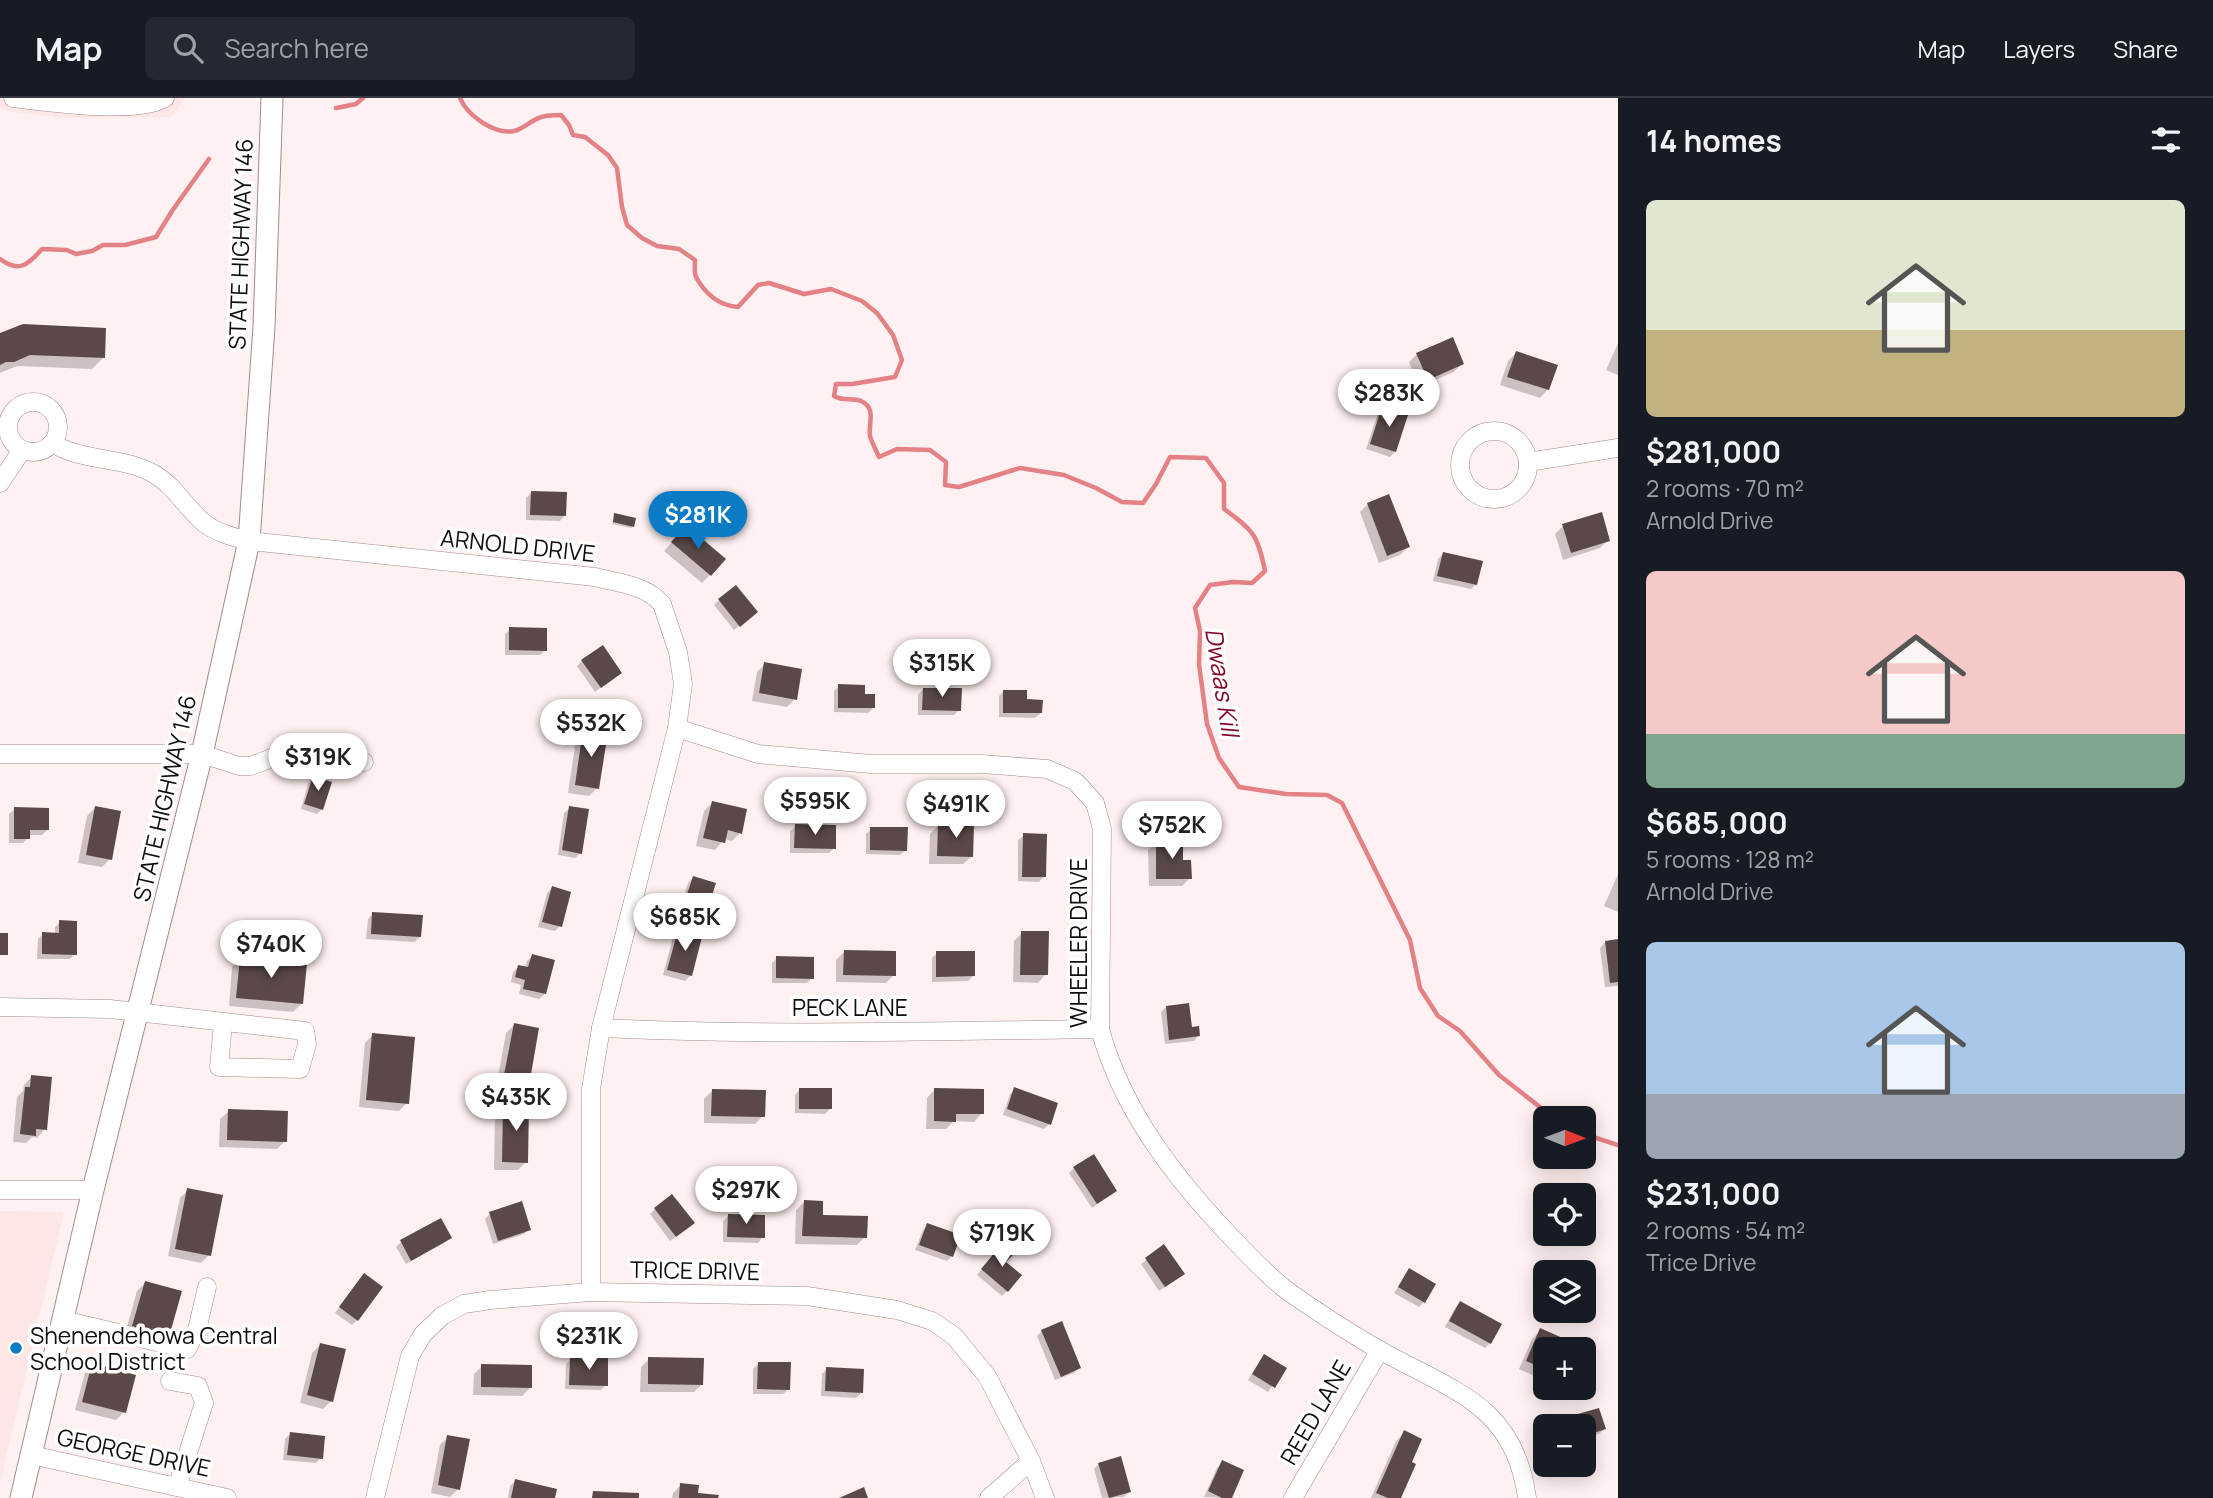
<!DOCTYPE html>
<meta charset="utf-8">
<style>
body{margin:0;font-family:Manrope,sans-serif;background:#242831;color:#f1f3f6;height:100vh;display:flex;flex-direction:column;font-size:26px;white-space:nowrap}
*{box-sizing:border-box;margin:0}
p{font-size:23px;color:#9ea1a6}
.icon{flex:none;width:38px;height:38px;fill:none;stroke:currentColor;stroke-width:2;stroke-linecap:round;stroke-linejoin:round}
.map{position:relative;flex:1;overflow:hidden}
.sheet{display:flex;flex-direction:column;background:#171b24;width:595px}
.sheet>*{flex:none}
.needle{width:46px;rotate:91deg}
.tools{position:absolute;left:1533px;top:1008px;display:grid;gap:14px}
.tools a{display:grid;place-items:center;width:63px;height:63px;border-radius:10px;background:#171b24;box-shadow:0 4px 18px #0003;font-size:35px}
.price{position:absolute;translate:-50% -60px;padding:0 16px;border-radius:24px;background:#fff;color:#222;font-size:23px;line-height:46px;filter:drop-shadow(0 2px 4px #0008)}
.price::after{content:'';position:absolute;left:50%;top:42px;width:21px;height:16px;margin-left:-10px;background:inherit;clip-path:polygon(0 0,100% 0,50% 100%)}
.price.selected{background:#0b7bc5;color:#fff}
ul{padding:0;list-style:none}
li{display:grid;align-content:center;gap:14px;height:371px;padding:0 28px}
li span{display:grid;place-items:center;height:217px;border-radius:10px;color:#555}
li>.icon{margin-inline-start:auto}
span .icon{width:126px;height:126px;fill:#fffc;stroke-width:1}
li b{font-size:30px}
h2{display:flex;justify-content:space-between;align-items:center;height:84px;padding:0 28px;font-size:30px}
header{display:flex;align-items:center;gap:42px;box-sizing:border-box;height:98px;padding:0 35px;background:#171b24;border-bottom:2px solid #363941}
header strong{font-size:33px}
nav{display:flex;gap:38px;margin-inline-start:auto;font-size:24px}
.search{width:490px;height:63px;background:#242831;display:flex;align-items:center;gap:18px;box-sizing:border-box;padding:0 24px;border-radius:10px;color:#9ea1a6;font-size:26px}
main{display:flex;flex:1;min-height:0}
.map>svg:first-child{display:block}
.built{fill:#ffe6e6}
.shadow{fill:#0003}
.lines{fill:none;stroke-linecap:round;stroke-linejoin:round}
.stream{stroke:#e38185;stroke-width:4.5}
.building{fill:#5b4949}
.minor-casing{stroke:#9f8c8c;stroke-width:19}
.major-casing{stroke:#9f8c8c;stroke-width:23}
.minor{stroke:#fff;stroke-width:18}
.major{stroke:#fff;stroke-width:21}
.poi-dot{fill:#0b7bc5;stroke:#fff;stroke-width:2.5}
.labels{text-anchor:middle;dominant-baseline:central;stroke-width:7;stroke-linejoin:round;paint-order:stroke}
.street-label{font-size:23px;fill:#130c0c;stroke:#fff}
.poi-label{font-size:23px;fill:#130c0c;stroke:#fff;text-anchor:start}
.water-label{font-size:24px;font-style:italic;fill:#820723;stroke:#fff}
</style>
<header>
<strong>Map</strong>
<div class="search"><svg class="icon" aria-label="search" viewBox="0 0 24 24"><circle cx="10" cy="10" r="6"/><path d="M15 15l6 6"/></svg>Search here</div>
<nav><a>Map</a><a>Layers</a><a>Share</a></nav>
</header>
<main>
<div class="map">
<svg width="1618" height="1400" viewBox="0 0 1618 1400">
<rect width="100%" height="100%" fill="#fff1f1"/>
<!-- built -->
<g class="built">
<polygon points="0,0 185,0 172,19 61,20 8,13 0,9"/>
<polygon points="0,1113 64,1114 0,1385"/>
</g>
<!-- shadow -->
<g class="shadow">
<polygon points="0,238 103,260 92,271 17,268 0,275"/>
<polygon points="1618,245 1618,277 1606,272"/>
<polygon points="1516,255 1548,291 1540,300 1500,287 1508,263"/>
<polygon points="1417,256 1462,266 1454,274 1419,289 1409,264"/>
<polygon points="1383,310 1395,354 1390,359 1366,351 1378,315"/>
<polygon points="531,395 565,417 560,423 526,422 526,400"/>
<polygon points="1368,406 1408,449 1400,457 1379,465 1360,414"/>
<polygon points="615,417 633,428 631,430 612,426"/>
<polygon points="1563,428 1608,442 1600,450 1563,462 1555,436"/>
<polygon points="678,437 710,477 702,485 664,453"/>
<polygon points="1443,456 1476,486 1471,491 1433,483 1438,461"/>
<polygon points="719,502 750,519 734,532 714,507"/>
<polygon points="510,531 545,552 540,557 505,557 505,536"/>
<polygon points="582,563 620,575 595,594 577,568"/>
<polygon points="765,566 795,601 787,609 752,603 757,574"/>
<polygon points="839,588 863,598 873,610 868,615 834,614 834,593"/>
<polygon points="923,591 959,612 954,617 918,617 918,597"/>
<polygon points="1004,593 1025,603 1041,615 1035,620 999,619 999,598"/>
<polygon points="584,633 597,690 589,698 568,695 576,641"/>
<polygon points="313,680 322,711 317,716 301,711 308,686"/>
<polygon points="712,705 740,735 732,743 724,741 715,752 696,748 704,713"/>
<polygon points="95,710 110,761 102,769 78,765 87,718"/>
<polygon points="570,710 581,755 575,760 558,757 564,715"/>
<polygon points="15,711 47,732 42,737 28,737 28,740 23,745 9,745 9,716"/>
<polygon points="796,728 834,750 829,755 790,755 790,733"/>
<polygon points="938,728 972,758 963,766 929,766 930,736"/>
<polygon points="871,731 906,752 900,757 866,756 866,736"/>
<polygon points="1024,737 1044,778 1039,784 1018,783 1018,742"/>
<polygon points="1157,744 1190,780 1182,788 1149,788 1148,752"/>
<polygon points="1618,776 1618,814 1604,808"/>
<polygon points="693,780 703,822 698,827 677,820 688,785"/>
<polygon points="552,790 560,828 555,833 538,829 547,795"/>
<polygon points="373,816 420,838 415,844 366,841 368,821"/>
<polygon points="60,824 75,856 70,861 37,861 38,841 43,836 55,836 55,829"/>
<polygon points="678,834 690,878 685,883 663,877 673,839"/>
<polygon points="1022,835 1046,876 1038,885 1013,884 1014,843"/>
<polygon points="1618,843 1618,888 1605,889 1600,850 1605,844"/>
<polygon points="844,854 894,877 886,885 836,884 836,862"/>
<polygon points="937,855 973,878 968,883 932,884 932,860"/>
<polygon points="532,858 545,896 539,901 519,896 521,887 511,884 513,874 518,869 525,870 527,863"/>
<polygon points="777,860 812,880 807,885 772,885 772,865"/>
<polygon points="240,861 301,906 293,914 229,908 232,869"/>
<polygon points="1166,909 1199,937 1194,943 1165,946 1161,914"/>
<polygon points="514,927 528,981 520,989 497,985 506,935"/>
<polygon points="373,937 407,1005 399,1013 359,1009 365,945"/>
<polygon points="32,979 45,1031 37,1040 32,1039 26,1045 13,1044 17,999 23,993 24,987"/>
<polygon points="800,991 830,1011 825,1016 795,1015 795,997"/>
<polygon points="935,991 982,1015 974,1024 954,1023 946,1031 926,1031 927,1000"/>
<polygon points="1015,991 1049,1026 1044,1031 1003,1017 1010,996"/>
<polygon points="712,993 763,1018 755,1026 704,1025 704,1001"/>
<polygon points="503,1007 526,1064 518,1072 494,1072 495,1016"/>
<polygon points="229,1013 285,1043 277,1051 219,1049 220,1021"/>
<polygon points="1074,1070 1115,1093 1092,1110 1069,1075"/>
<polygon points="188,1092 209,1157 201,1165 168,1158 180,1100"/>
<polygon points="804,1104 821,1118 865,1139 857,1147 795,1146 796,1112"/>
<polygon points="655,1111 687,1130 670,1143 650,1116"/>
<polygon points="490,1116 529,1131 524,1136 493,1146 485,1121"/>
<polygon points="728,1118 763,1139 758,1145 723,1144 723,1123"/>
<polygon points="928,1127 952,1158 947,1163 915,1152 923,1132"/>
<polygon points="450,1140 444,1145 406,1166 396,1149 401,1144"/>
<polygon points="1164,1149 1177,1181 1159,1193 1141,1166"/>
<polygon points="996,1154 1004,1164 1007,1193 1002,1198 977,1177"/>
<polygon points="1409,1173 1424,1204 1419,1209 1394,1195"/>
<polygon points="359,1182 357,1222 352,1227 335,1215"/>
<polygon points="145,1185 167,1238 125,1236 137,1193"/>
<polygon points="1460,1205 1490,1245 1485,1250 1445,1229 1455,1210"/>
<polygon points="1541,1232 1583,1251 1545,1251 1545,1283 1519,1271 1532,1241"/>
<polygon points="1042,1233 1079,1270 1074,1275 1055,1282 1037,1238"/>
<polygon points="320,1247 331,1303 323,1311 300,1305 312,1255"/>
<polygon points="1264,1258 1284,1271 1268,1294 1248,1282"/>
<polygon points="571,1261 606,1287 601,1292 565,1291 566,1266"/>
<polygon points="649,1261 702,1286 694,1294 640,1294 641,1269"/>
<polygon points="758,1266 789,1291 783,1296 753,1296 753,1271"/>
<polygon points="93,1267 124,1314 116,1322 75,1312 85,1275"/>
<polygon points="482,1268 530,1290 522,1298 473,1297 474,1276"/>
<polygon points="827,1271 861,1295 856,1300 821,1298 822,1276"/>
<polygon points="1575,1319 1604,1331 1599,1336 1584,1340 1584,1328 1571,1328 1570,1324"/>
<polygon points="1404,1335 1410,1365 1400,1400 1371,1400 1396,1343"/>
<polygon points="290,1336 321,1360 316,1365 283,1362 285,1341"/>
<polygon points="448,1339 458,1391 450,1399 431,1395 440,1347"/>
<polygon points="1222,1365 1230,1400 1204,1399 1217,1370"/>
<polygon points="1099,1366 1129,1394 1124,1399 1102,1400 1094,1371"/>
<polygon points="515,1383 553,1400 508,1400 510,1388"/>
<polygon points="681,1387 696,1397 717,1400 672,1400 673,1395"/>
</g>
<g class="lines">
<!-- stream -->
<g class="stream">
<path d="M 460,0 C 467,17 494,37 514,33 C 523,31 530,23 539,20 C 545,17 554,17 561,17 L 569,27 L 573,37 L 585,39 L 608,57 L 617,70 L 622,109 L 627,127 L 642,140 L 657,148 L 679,151 L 695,162 C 695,167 694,174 696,179 C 705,196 720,208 738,209 L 758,187 L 769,185 L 804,196 L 831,191 L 862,203 L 877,215 L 893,237 L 902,262 L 895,279 L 852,286 L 836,286 L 834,298 C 844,304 852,299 861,303 C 877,310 868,326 870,338 C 872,345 876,352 879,359 L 897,351 L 930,352 L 946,364 L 945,387 L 959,389 L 1020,370 L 1064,377 L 1096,390 L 1122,404 L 1143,405 L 1156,386 L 1170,359 L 1206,360 L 1224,385 L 1224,411 C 1253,432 1258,437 1265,473 L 1252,485 L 1233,484 L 1210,487 L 1195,510 L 1200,533 L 1199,566 L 1207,626 L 1219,660 L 1239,689 L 1286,696 L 1327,697 L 1342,705 L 1410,842 L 1420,890 L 1438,918 L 1460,933 L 1499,977 L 1554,1020"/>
<polyline points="336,10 356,6 363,0"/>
<path d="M 0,161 C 19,175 28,167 42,151 L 67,152 L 76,156 L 92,153 L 103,147 L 125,147 L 156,139 L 172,113 L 209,61"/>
<polyline points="1584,1036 1618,1047"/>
</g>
</g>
<!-- building -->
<g class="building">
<polygon points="23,226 106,230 105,260 30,257 14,264 6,264 0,267 0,235"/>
<polygon points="1453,239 1464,266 1428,282 1416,255"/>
<polygon points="1516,253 1558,267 1549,292 1507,279"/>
<polygon points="1382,308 1408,317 1396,354 1370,346"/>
<polygon points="531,393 567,394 566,418 530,417"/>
<polygon points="1389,396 1410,449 1387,458 1367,405"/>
<polygon points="1602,414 1610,443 1571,455 1562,426"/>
<polygon points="614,415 636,420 634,429 613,424"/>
<polygon points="686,427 726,461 711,478 671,444"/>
<polygon points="1443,454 1483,463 1477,487 1437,478"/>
<polygon points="736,487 758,514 740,529 718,501"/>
<polygon points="509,529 547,530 547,553 509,552"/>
<polygon points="603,547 622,575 601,590 581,562"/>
<polygon points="764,564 802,571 797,602 759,595"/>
<polygon points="838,586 865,587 865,596 875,596 875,610 838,610"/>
<polygon points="923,590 962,590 961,613 922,612"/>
<polygon points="1003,592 1027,592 1027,601 1043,602 1042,615 1003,615"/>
<polygon points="583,631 608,634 599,691 575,687"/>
<polygon points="313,678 332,684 323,712 304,706"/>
<polygon points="712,703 747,711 742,736 728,732 725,745 703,740"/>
<polygon points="95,708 121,713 112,762 86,757"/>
<polygon points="569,708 589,711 582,756 562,752"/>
<polygon points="14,709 49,710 49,732 30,732 30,741 14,741"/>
<polygon points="795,726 836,727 836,751 794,750"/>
<polygon points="938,726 974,727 973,759 937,758"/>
<polygon points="870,729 908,729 907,753 870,752"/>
<polygon points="1023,735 1047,736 1046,779 1022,779"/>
<polygon points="1156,742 1183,742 1183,762 1191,762 1192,781 1156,781"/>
<polygon points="693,778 716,785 704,822 681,815"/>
<polygon points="552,788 571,794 562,829 542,824"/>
<polygon points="372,814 423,817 421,839 371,836"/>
<polygon points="59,822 77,823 77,857 42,856 42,834 59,835"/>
<polygon points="678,832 702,839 692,878 667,872"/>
<polygon points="1021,833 1049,833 1048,877 1020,877"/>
<rect x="0" y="835" width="8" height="22"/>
<polygon points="1618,841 1618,884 1610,885 1605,843"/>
<polygon points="844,852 896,853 896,878 843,877"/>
<polygon points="936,853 975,853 975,878 936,879"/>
<polygon points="532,856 555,862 546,896 523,891 525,882 515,879 518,867 528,869"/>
<polygon points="776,858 814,859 814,881 776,880"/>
<polygon points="240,859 307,865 303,906 236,900"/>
<polygon points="1189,905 1192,929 1199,928 1200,938 1169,942 1166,908"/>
<polygon points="514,925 539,930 530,982 504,977"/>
<polygon points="372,935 415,939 409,1006 366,1002"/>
<polygon points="31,977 52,979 47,1032 36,1031 36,1038 20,1036 25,989 30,989"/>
<polygon points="1014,989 1058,1005 1051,1027 1007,1011"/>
<rect x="799" y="990" width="33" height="21"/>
<polygon points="934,990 984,991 984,1016 956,1016 956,1024 934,1023"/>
<polygon points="712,991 766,992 765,1019 711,1018"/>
<polygon points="503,1006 529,1006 528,1065 502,1064"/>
<polygon points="228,1011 288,1013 287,1044 227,1042"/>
<polygon points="1094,1056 1117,1093 1097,1106 1073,1069"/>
<polygon points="187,1090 223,1097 211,1158 175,1151"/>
<polygon points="672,1096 695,1125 676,1139 654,1110"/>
<polygon points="804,1102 823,1103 823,1117 868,1118 867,1140 802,1138"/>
<polygon points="522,1103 531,1132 498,1143 489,1114"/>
<polygon points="728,1116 765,1117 765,1140 727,1139"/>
<polygon points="441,1120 452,1140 411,1163 400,1142"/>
<polygon points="927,1125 961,1137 953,1159 919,1147"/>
<polygon points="1164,1146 1185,1176 1165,1189 1145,1160"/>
<polygon points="1001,1147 1013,1157 1006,1164 1022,1177 1008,1194 981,1171"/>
<polygon points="1409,1170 1436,1186 1425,1205 1398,1189"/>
<polygon points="364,1175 383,1189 358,1223 339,1209"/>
<polygon points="145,1183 182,1193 169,1239 132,1228"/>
<polygon points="1460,1203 1502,1226 1491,1246 1449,1223"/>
<polygon points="1062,1223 1081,1270 1061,1279 1041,1232"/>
<polygon points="1540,1230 1592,1253 1586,1266 1584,1264 1584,1251 1545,1251 1545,1271 1526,1263"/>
<polygon points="320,1245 346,1251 333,1304 307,1297"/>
<polygon points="1264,1256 1287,1270 1275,1290 1252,1276"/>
<polygon points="570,1259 608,1260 608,1288 569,1287"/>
<polygon points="648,1259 704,1260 703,1287 648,1286"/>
<polygon points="758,1264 791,1264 790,1292 757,1291"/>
<polygon points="92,1265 136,1277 126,1315 82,1304"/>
<polygon points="481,1266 532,1267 532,1290 481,1289"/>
<polygon points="826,1269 864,1271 863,1295 825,1293"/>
<polygon points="1599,1310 1606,1331 1584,1338 1584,1328 1578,1328 1574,1317"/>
<polygon points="1404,1332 1422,1341 1412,1364 1416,1366 1401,1400 1388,1400 1376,1395"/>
<polygon points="290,1334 325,1338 323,1361 287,1357"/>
<polygon points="447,1337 470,1341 460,1392 438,1387"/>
<polygon points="1121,1358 1131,1394 1109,1400 1098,1365"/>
<polygon points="1222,1362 1244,1372 1232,1400 1222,1400 1208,1393"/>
<polygon points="515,1381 557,1391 555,1400 511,1400"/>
<polygon points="680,1385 699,1387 698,1395 719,1397 718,1400 679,1400"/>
<polygon points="864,1389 868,1400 839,1400"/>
<polygon points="593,1393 639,1395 639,1400 592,1400"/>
</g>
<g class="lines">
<defs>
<g id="minor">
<path d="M 13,0 C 47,4 136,17 165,0"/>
<circle cx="33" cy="329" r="25"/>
<circle cx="1494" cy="367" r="34"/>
<path d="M 52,345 C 82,364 123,358 154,376 C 175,388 186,410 204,425 C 217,435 233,439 249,443 L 595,479 C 618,485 646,487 662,506 L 678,554 L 683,586 L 677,630 L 601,930 L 591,991 L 591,1194"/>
<polyline points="1528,364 1618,350"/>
<polyline points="0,385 22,352"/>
<path d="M 677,630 L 758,656 L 871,666 L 981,666 L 1047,671 L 1075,683 L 1095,705 L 1102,731 L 1100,931 C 1122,1013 1177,1083 1235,1143 C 1252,1161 1270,1180 1289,1194 C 1319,1215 1351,1236 1383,1254 C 1454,1293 1515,1308 1527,1400"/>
<polyline points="0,656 202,656 239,668 251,668 292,652 301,652 364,664"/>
<polyline points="0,909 110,911 305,933 307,946 300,971 219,969 223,925"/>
<path d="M 601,930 C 767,938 933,933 1100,931"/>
<polyline points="0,1092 93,1092"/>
<polyline points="63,1222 187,1251 197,1232 207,1189"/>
<polyline points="170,1283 198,1288 204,1305 177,1389"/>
<polyline points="31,1357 227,1400"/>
<polyline points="375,1400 410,1258 423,1236 442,1218 464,1206 490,1202 591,1194 807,1198 897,1212 932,1223 954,1238 987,1278 1031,1363 1045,1400"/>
<polyline points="989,1400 1031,1363"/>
<polyline points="1293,1400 1380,1252"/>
</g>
<polyline id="major" points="21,1400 93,1092 202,656 249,443 264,229 272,0"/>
</defs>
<!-- minor casing -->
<use href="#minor" class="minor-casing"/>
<!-- major casing -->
<use href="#major" class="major-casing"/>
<!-- minor -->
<use href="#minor" class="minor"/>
<!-- major -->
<use href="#major" class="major"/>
</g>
<!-- markers -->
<circle class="poi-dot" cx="16" cy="1250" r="7"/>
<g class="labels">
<!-- street labels -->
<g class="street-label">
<text transform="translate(240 146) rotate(-88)">STATE HIGHWAY 146</text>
<text transform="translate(518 447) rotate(6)">ARNOLD DRIVE</text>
<text transform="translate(164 700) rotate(-77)">STATE HIGHWAY 146</text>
<text transform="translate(1078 845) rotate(-90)">WHEELER DRIVE</text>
<text x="850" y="909">PECK LANE</text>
<text transform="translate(695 1172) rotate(1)">TRICE DRIVE</text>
<text transform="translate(1315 1314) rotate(-60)">REED LANE</text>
<text transform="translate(134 1354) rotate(12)">GEORGE DRIVE</text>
</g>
<!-- poi labels -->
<g class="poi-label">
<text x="30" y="1237">Shenendehowa Central<tspan x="30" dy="26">School District</tspan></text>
</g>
<!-- water labels -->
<g class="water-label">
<text transform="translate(1223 584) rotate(81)">Dwaas Kill</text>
</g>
</g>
</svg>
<div class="tools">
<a><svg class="needle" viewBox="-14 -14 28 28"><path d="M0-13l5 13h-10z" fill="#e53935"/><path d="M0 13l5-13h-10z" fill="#9ea1a6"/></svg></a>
<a><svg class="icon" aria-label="locate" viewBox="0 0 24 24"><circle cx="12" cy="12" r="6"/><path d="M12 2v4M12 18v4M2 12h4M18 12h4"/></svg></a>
<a><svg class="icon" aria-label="layers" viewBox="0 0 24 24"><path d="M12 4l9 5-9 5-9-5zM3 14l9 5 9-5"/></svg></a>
<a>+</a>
<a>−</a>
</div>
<b class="price" style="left:1389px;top:331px">$283K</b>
<b class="price selected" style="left:698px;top:453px">$281K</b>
<b class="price" style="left:942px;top:601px">$315K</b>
<b class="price" style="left:591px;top:661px">$532K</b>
<b class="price" style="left:318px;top:695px">$319K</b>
<b class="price" style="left:815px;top:739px">$595K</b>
<b class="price" style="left:956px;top:742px">$491K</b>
<b class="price" style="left:1172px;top:763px">$752K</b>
<b class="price" style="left:685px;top:855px">$685K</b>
<b class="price" style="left:271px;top:882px">$740K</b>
<b class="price" style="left:516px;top:1035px">$435K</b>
<b class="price" style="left:746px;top:1128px">$297K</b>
<b class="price" style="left:1002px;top:1171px">$719K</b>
<b class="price" style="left:589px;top:1274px">$231K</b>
</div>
<section class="sheet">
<h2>14 homes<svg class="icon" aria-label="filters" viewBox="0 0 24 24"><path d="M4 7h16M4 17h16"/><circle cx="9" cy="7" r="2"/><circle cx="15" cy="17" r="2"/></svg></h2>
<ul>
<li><span style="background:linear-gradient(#dfe7d0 60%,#c2b280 0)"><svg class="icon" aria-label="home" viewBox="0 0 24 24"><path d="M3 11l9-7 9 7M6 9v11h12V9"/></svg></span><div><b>$281,000</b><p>2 rooms · 70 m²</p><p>Arnold Drive</p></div></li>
<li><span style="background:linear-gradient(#f6c9c9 75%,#7fa58c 0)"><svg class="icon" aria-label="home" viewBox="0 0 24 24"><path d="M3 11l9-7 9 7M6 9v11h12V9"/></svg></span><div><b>$685,000</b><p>5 rooms · 128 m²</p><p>Arnold Drive</p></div></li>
<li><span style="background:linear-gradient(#a9c7e8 70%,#9aa5b1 0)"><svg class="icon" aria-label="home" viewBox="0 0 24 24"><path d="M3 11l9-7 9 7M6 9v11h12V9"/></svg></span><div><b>$231,000</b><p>2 rooms · 54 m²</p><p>Trice Drive</p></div></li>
</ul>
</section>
</main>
